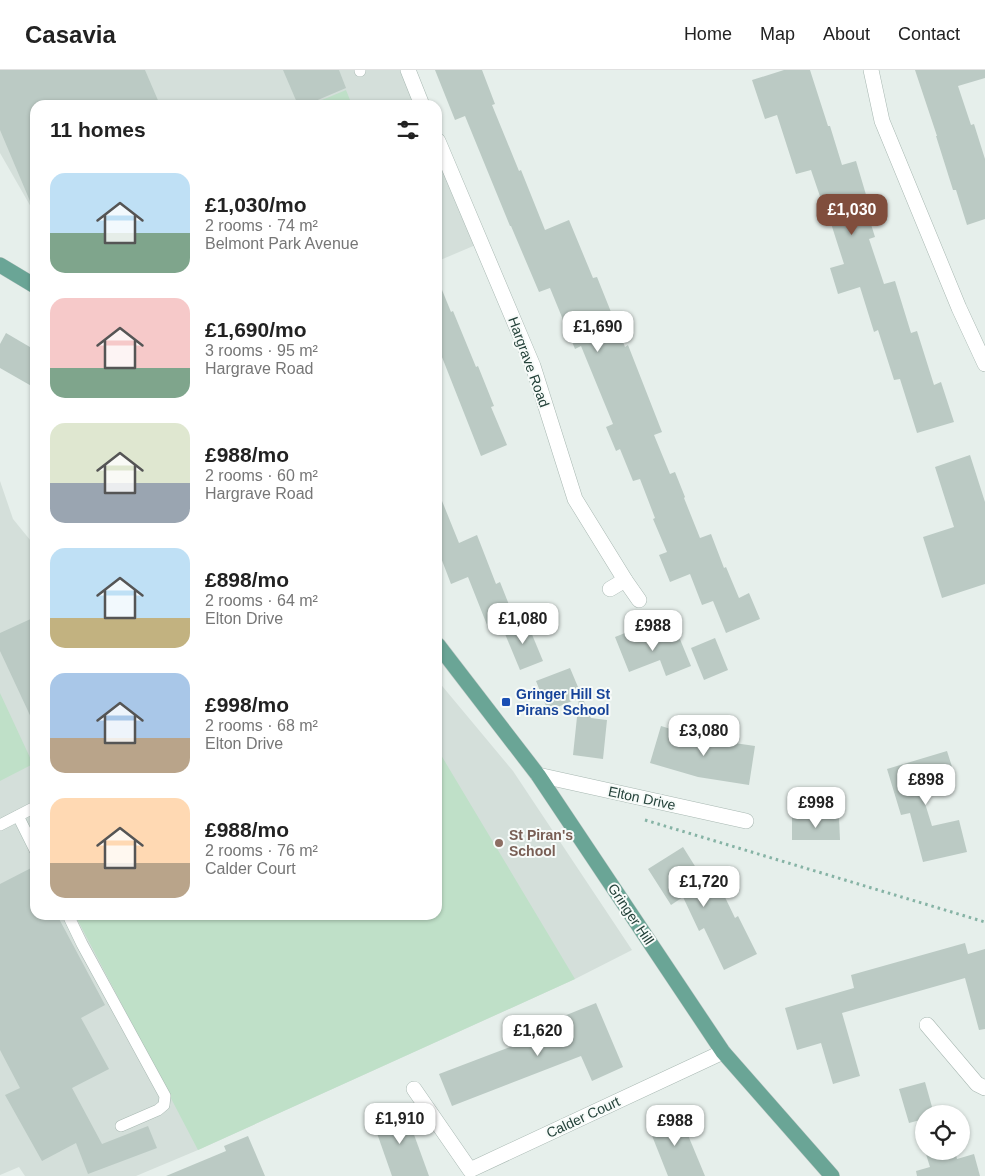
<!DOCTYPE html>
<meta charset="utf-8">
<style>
body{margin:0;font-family:Arial,sans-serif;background:#f2f2f2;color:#222;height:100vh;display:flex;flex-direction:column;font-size:19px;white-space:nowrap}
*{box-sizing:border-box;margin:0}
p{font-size:16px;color:#767676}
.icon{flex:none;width:28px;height:28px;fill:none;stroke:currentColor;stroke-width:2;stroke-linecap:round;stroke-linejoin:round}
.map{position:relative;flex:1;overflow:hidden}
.side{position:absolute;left:30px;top:30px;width:412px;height:820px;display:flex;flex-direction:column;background:#fff;border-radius:15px;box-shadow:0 1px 4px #0004}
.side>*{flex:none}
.tools{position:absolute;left:915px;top:1035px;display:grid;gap:10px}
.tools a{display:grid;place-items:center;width:55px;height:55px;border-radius:50%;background:#fff;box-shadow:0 1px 4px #0004;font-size:25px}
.price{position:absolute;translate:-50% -42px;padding:0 11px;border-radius:10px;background:#fff;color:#222;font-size:16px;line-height:32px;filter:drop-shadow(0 1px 2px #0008)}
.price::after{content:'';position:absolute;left:50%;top:30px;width:15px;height:11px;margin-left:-8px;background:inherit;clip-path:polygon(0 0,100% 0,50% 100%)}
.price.selected{background:#804e3d;color:#fff}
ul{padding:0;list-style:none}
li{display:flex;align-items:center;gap:15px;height:125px;padding:0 20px}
li span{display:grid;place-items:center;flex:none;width:140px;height:100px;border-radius:15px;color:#555}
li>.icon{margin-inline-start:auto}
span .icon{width:60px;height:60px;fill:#fffc;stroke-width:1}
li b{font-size:21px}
h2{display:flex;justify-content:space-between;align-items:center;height:60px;padding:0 20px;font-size:21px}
header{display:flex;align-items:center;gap:30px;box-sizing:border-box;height:70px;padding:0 25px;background:#fff;border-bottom:1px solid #e0e0e0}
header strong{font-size:24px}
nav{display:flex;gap:28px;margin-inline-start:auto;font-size:18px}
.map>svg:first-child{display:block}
.built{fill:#d4dfda}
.green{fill:#bfe0c8}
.building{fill:#bbcac4}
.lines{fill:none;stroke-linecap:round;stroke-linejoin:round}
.lane-casing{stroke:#a8b8b2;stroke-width:12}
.street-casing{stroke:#a8b8b2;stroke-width:16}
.primary-casing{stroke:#c2cac8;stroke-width:16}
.path{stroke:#86b3a5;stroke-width:3;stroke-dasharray:2.5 4;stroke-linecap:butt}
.lane{stroke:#fff;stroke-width:11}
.street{stroke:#fff;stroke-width:15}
.primary{stroke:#6aa596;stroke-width:15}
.transit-dot{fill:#1a4fb4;stroke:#f7fbf9;stroke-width:2}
.education-dot{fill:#8d6e63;stroke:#f7fbf9;stroke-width:2}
.labels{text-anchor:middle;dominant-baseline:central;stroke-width:4;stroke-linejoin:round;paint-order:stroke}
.street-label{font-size:14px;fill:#24423a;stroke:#f7fbf9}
.transit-label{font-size:14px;font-weight:bold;fill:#164399;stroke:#f7fbf9;text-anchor:start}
.education-label{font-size:14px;font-weight:bold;fill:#785e54;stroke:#f7fbf9;text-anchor:start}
</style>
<header>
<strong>Casavia</strong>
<nav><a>Home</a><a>Map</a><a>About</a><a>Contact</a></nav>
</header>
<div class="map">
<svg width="985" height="1106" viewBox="0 0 985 1106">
<rect width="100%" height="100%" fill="#e6efeb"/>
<!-- built -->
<g class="built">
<polygon points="0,0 403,0 418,35 35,35 35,144 0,83"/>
<polygon points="438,80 478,174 438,191"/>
<polygon points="0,411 13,449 35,476 35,845 438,845 438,611 513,701 632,880 575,909 198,1080 136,1106 25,1106 19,1097 0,1105"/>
</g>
<!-- green -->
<g class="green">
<polygon points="346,20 352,35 310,35"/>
<polygon points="0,623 33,694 0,711"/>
<polygon points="438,680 575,909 198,1080 75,845 438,845"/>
</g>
<!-- building -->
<g class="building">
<polygon points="0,0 145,0 160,35 35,35 35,143 0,60"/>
<polygon points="283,0 339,0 346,18 306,35 298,35"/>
<polygon points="435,0 482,0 495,34 492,35 519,101 521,100 545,160 569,150 593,208 597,207 625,277 628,275 662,362 654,365 670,404 675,402 685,427 684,428 700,468 711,464 724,498 726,497 739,528 749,523 760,549 726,563 713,531 702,535 690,504 670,512 659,485 667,482 653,449 655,448 640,409 633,411 620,379 616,381 606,357 613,354 581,276 575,279 550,218 539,222 511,156 510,156 465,46 455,50"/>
<polygon points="784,0 810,0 828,56 830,56 842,95 856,91 867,128 863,129 875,167 869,169 884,214 895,211 911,263 917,261 934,315 941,312 954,352 917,363 900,309 894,310 878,260 874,262 860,217 838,224 830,198 844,194 827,141 825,141 811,100 796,104 777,45 765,49 752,10"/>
<polygon points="915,0 985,0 985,8 958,16 971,55 974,54 985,89 985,149 967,155 956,120 953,120 936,66 937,66"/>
<polygon points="438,210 451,242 453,241 476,297 478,296 494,336 491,337 507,375 481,386 438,277"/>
<polygon points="6,263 35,280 35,318 0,298 0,274"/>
<polygon points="970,385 985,432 985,514 942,528 923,467 954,457 935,397"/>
<polygon points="438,421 459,473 477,465 496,514 500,512 515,550 489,560 468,507 451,514 438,480"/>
<polygon points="35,547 35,656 0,581 0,563"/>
<polygon points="526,550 543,591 520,600 503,559"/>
<polygon points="640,557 647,574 677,562 691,596 666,606 660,590 629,602 615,567"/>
<polygon points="715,568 728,600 704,610 691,578"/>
<polygon points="570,598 591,648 607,650 603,689 573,685 579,628 548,641 536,611"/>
<polygon points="661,656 700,668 755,676 749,715 698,707 650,693"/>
<polygon points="947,681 954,703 919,714 932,756 959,750 967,782 923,792 910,743 901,745 887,699"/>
<polygon points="792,747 839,747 840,770 792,770"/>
<polygon points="683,777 713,825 722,821 735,848 738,846 757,884 724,900 704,858 699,861 683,827 671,835 648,799"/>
<polygon points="35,796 35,845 57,845 105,935 81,948 109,999 72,1018 102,1074 148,1056 157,1078 88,1104 76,1073 42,1091 5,1025 20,1018 0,980 0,814"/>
<polygon points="965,873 968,884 985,879 985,959 979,960 965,908 842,943 860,1006 833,1014 821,973 797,980 785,938 854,918 851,905"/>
<polygon points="596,933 623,997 592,1011 581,986 452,1036 439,1004 568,955 564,946"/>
<polygon points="925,1012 934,1044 924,1044 924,1049 909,1053 899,1019"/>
<polygon points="404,1037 429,1106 392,1106 372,1049"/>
<polygon points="678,1041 705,1106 668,1106 647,1053"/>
<polygon points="248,1066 265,1106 166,1106 226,1081 224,1076"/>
<polygon points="925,1081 955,1081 957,1089 974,1084 980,1106 917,1106 916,1101 930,1097"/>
</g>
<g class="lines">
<defs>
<g id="lane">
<polyline points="360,0 360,1"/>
<polyline points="18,746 35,780"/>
<polyline points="0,755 35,737"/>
<polyline points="68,845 82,874 165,1026 164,1035 158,1040 121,1056"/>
</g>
<g id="street">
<polyline points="408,0 422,35"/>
<polyline points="871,0 882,51 959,238 985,294"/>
<polyline points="438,71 533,296 575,429 625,510 639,530"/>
<polyline points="610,519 625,510"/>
<polyline points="538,705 746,751"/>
<polyline points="927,955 977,1014 985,1018"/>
<polyline points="414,1019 470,1100 723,982"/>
</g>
<g id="primary">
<polyline points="0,195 35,216"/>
<polyline points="438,575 538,705 723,982 832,1106"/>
</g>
</defs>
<!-- lane casing -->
<use href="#lane" class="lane-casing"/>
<!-- street casing -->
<use href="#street" class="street-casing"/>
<!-- primary casing -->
<use href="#primary" class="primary-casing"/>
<!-- path -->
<polyline class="path" points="645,750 985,852"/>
<!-- lane -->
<use href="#lane" class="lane"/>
<!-- street -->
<use href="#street" class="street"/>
<!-- primary -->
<use href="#primary" class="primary"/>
</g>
<!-- markers -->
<rect class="transit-dot" x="501" y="627" width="10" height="10" rx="2.5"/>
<circle class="education-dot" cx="499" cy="773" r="5"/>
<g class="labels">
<!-- street labels -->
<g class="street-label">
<text transform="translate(529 292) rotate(70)">Hargrave Road</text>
<text transform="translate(642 728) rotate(12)">Elton Drive</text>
<text transform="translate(631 844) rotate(56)">Gringer Hill</text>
<text transform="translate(583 1047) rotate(-25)">Calder Court</text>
</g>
<!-- transit labels -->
<g class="transit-label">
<text x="516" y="624">Gringer Hill St<tspan x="516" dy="16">Pirans School</tspan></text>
</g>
<!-- education labels -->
<g class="education-label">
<text x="509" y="765">St Piran's<tspan x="509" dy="16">School</tspan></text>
</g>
</g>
</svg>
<div class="tools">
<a><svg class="icon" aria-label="locate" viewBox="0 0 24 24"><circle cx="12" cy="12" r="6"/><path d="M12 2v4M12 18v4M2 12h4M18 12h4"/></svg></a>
</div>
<b class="price selected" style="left:852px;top:166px">£1,030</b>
<b class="price" style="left:598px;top:283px">£1,690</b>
<b class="price" style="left:523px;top:575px">£1,080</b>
<b class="price" style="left:653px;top:582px">£988</b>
<b class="price" style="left:704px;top:687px">£3,080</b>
<b class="price" style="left:926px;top:736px">£898</b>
<b class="price" style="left:816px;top:759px">£998</b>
<b class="price" style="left:704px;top:838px">£1,720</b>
<b class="price" style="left:538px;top:987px">£1,620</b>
<b class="price" style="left:400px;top:1075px">£1,910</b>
<b class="price" style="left:675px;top:1077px">£988</b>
<section class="side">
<h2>11 homes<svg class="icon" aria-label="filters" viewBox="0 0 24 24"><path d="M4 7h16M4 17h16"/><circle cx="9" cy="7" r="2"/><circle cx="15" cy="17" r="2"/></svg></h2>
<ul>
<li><span style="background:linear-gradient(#bfe0f5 60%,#7fa58c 0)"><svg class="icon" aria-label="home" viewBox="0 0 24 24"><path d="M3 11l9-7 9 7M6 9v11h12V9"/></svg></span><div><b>£1,030/mo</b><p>2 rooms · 74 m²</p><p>Belmont Park Avenue</p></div></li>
<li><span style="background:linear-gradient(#f6c9c9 70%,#7fa58c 0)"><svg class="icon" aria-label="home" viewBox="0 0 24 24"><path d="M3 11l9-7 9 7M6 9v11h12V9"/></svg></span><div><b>£1,690/mo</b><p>3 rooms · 95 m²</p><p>Hargrave Road</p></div></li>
<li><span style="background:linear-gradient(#dfe7d0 60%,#9aa5b1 0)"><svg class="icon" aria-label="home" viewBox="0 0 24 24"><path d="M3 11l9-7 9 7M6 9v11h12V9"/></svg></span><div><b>£988/mo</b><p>2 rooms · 60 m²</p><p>Hargrave Road</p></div></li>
<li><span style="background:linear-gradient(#bfe0f5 70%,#c2b280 0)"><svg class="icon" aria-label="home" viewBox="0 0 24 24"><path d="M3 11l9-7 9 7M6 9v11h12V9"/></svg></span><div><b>£898/mo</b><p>2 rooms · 64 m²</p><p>Elton Drive</p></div></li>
<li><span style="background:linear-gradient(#a9c7e8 65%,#b9a48a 0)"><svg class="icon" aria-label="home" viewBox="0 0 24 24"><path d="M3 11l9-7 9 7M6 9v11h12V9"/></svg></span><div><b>£998/mo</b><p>2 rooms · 68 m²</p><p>Elton Drive</p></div></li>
<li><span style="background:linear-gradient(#ffd9b3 65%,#b9a48a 0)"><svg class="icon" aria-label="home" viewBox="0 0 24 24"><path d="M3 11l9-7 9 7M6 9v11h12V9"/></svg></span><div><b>£988/mo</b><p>2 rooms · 76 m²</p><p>Calder Court</p></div></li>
</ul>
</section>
</div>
